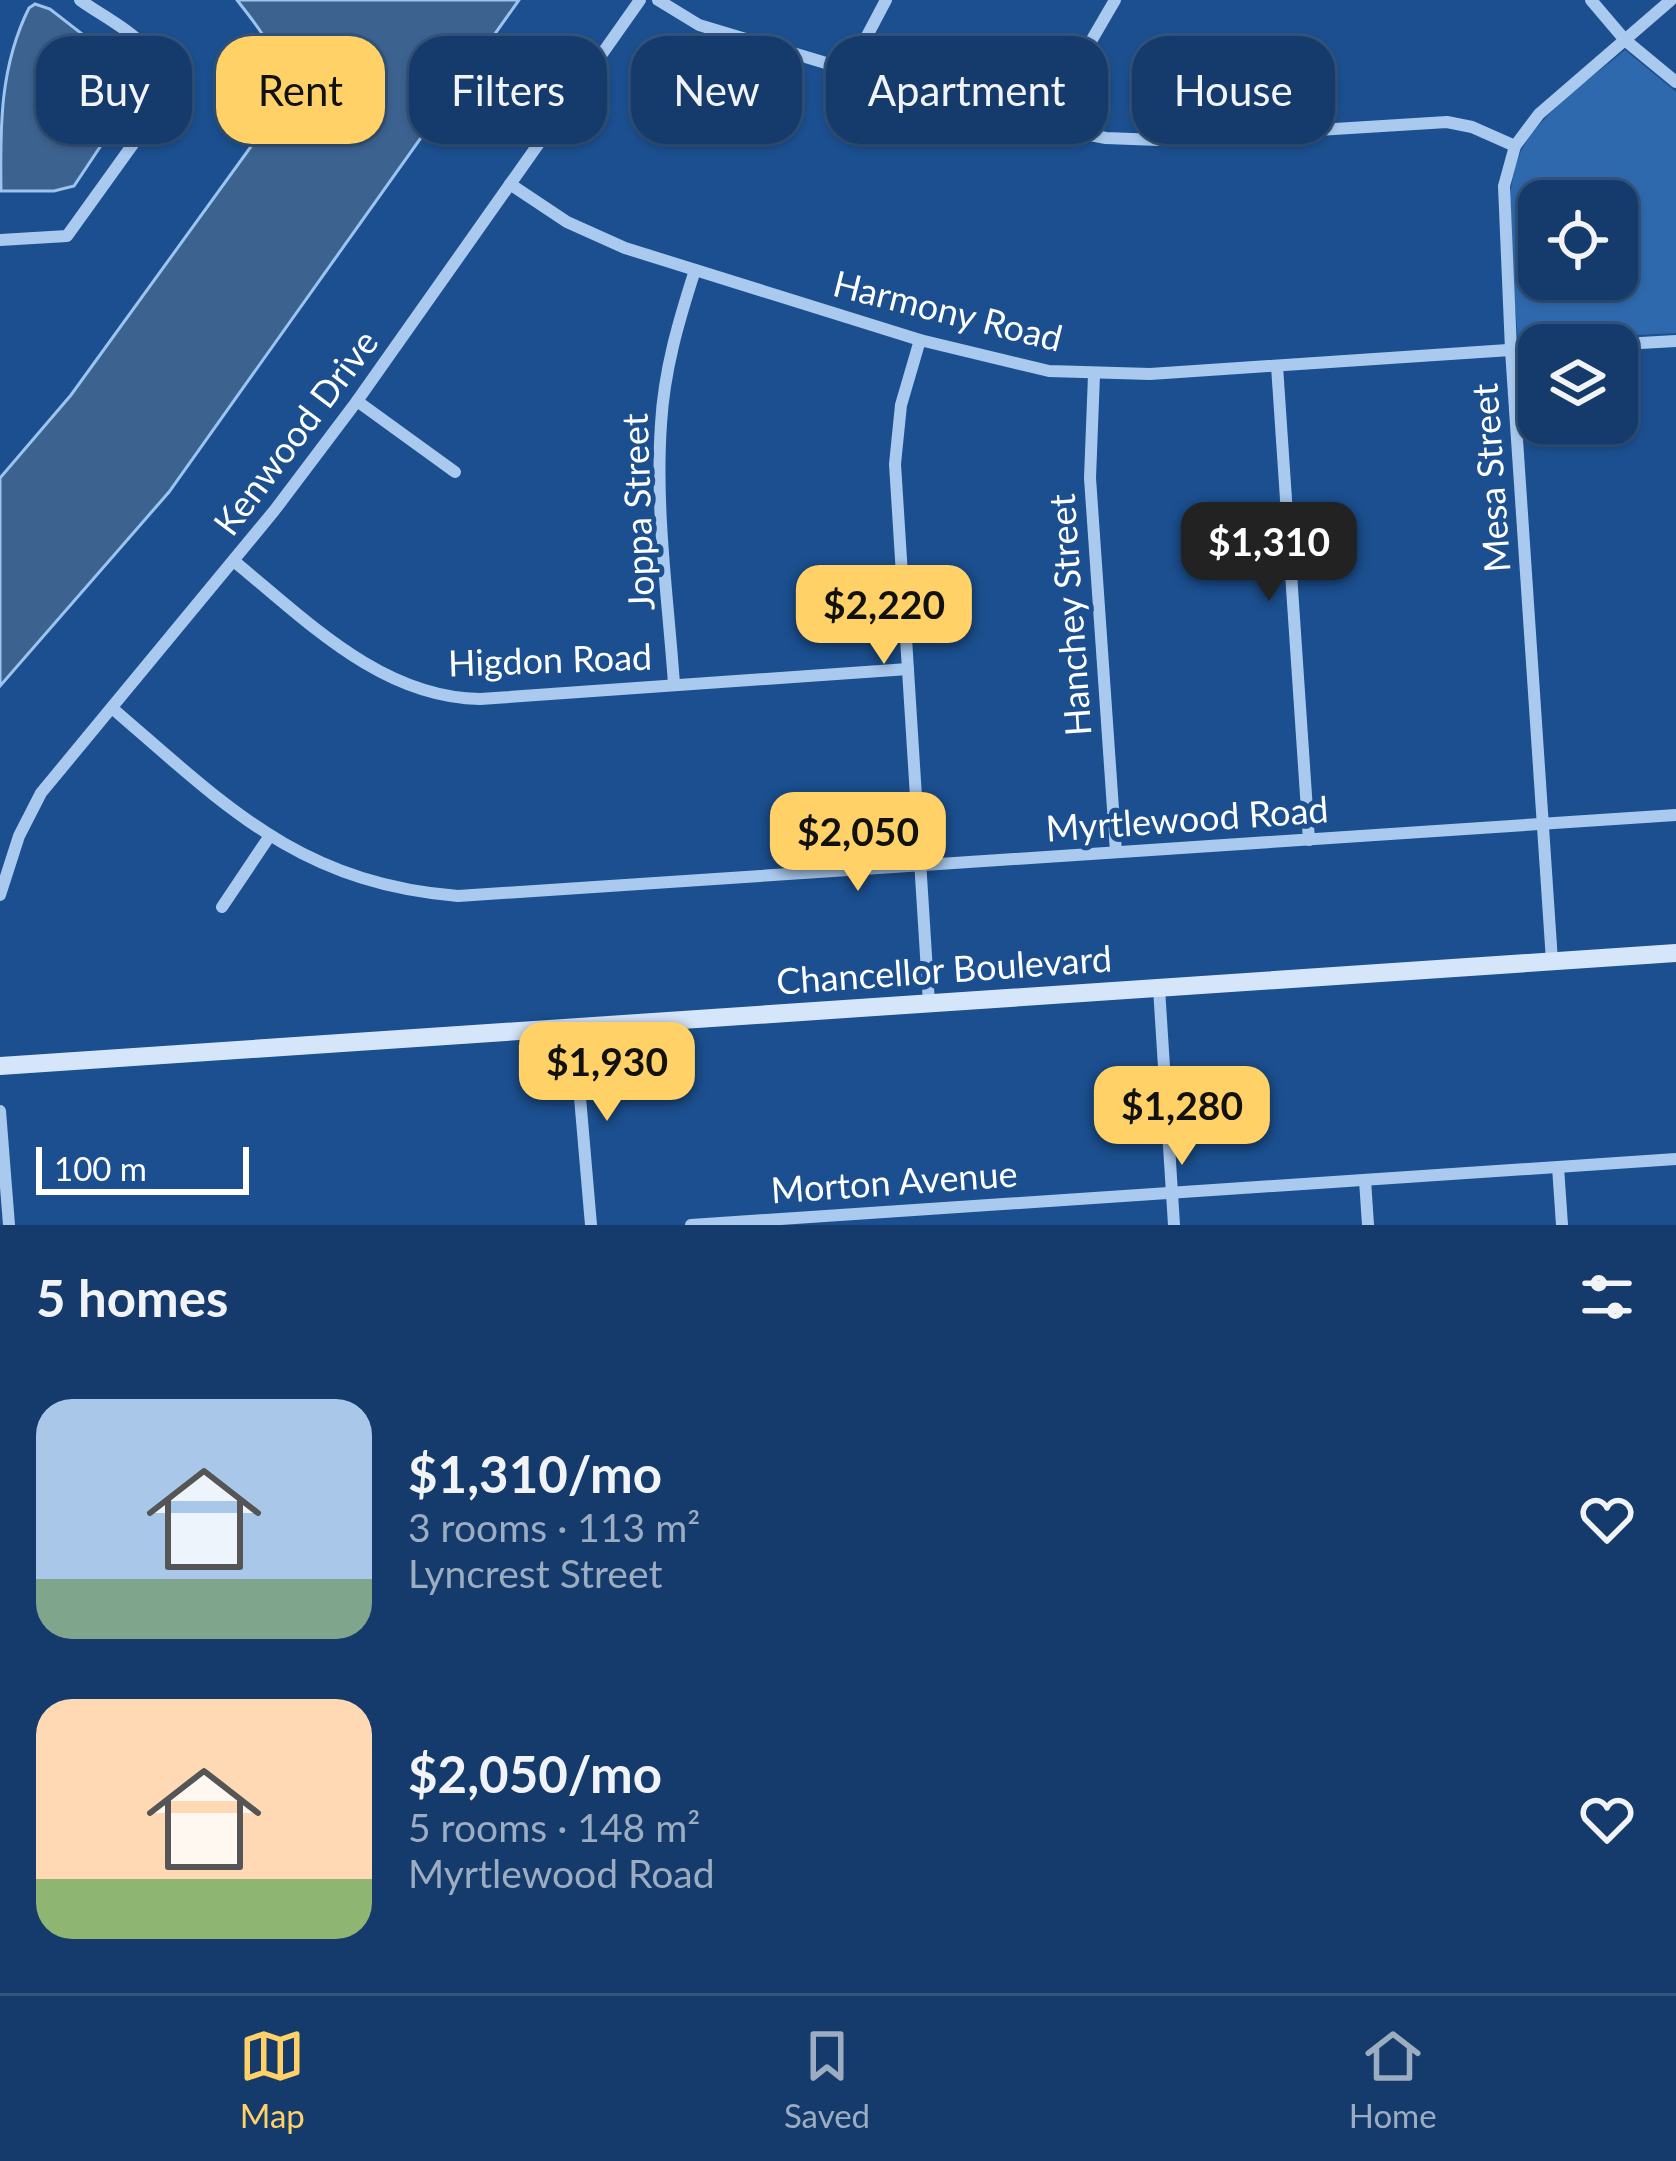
<!DOCTYPE html>
<meta charset="utf-8">
<style>
body{margin:0;font-family:Lato,sans-serif;background:#1d4271;color:#f1f3f6;height:100vh;display:flex;flex-direction:column;font-size:45px;white-space:nowrap}
*{box-sizing:border-box;margin:0}
p{font-size:39px;color:#9dadc1}
.icon{flex:none;width:66px;height:66px;fill:none;stroke:currentColor;stroke-width:2;stroke-linecap:round;stroke-linejoin:round}
.map{position:relative;height:1225px;overflow:hidden}
.sheet{display:flex;flex-direction:column;background:#143b6b;flex:1}
.sheet>*{flex:none}
.hud{position:absolute;left:36px;top:36px;width:1605px;height:108px;display:flex;gap:24px}
.controls{position:absolute;left:1518px;top:180px;display:grid;gap:24px}
.controls a{display:grid;place-items:center;width:120px;height:120px;border-radius:24px;background:#143b6b;box-shadow:0 3px 9px #0004,0 0 0 3px #33557e;font-size:60px}
.scale{position:absolute;left:36px;bottom:30px;width:213px;box-sizing:border-box;padding-left:12px;border:6px solid #fff;border-top:0;font-size:33px;line-height:42px;white-space:nowrap;color:#fff;-webkit-text-stroke:9px #1b4f8f;paint-order:stroke}
.price{position:absolute;translate:-50% -102px;padding:0 27px;border-radius:24px;background:#ffd166;color:#111;font-size:39px;line-height:78px;filter:drop-shadow(0 3px 6px #0008)}
.price::after{content:'';position:absolute;left:50%;top:72px;width:36px;height:27px;margin-left:-18px;background:inherit;clip-path:polygon(0 0,100% 0,50% 100%)}
.price.current{background:#222;color:#fff}
ul{padding:0;list-style:none}
li{display:flex;align-items:center;gap:36px;height:300px;padding:0 36px}
li span{display:grid;place-items:center;flex:none;width:336px;height:240px;border-radius:36px;color:#555}
li>.icon{margin-inline-start:auto}
span .icon{width:144px;height:144px;fill:#fffc;stroke-width:1}
li b{font-size:51px}
h2{display:flex;justify-content:space-between;align-items:center;height:144px;padding:0 36px;font-size:51px}
.pill{padding:0 42px;border-radius:36px;background:#143b6b;box-shadow:0 3px 9px #0004,0 0 0 3px #33557e;font-size:42px;line-height:108px}
.pill.current{background:#ffd166;color:#111}
.tab-bar{display:flex;justify-content:space-around;align-items:center;height:168px;border-top:3px solid #33557e;background:#143b6b;font-size:33px;color:#9dadc1}
.tab-bar a{display:grid;justify-items:center;gap:6px}
.tab-bar .current{color:#ffd166}
.map>svg:first-child{display:block}
.green{fill:#2e69ad;fill-rule:evenodd}
.water{fill:#3c6290;stroke:#9cc4f0;stroke-width:3}
.lines{fill:none;stroke-linecap:round;stroke-linejoin:round}
.street{stroke:#a9c9ee;stroke-width:12}
.secondary{stroke:#d6e6fa;stroke-width:18}
.labels{text-anchor:middle;dominant-baseline:central;stroke-width:10;stroke-linejoin:round;paint-order:stroke}
.street-label{font-size:36px;fill:#fff;stroke:#1b4f8f}
</style>
<div class="map">
<svg width="1676" height="1225" viewBox="0 0 1676 1225">
<rect width="100%" height="100%" fill="#1b4f8f"/>
<!-- green -->
<path class="green" d="M 1625,50 L 1676,92 L 1676,333 L 1518,341 C 1515,286 1495,185 1528,139 C 1553,104 1592,78 1625,50 ZM 1539,201 L 1617,201 L 1617,279 L 1539,279 Z"/>
<!-- water -->
<g class="water">
<path d="M 237,0 L 519,0 L 169,492 L 0,686 L 0,478 L 71,395 L 263,130 C 293,72 274,47 237,0 Z"/>
<path d="M 35,4 L 50,9 L 126,68 L 133,76 L 136,93 L 74,186 L 54,191 L 1,191 C 0,126 0,66 29,8 Z"/>
</g>
<g class="lines">
<!-- street -->
<g class="street">
<polyline points="658,0 699,25 1026,123 1106,138 1158,140 1447,122 1472,127 1515,146"/>
<polyline points="1591,0 1625,40 1676,82"/>
<polyline points="849,70 886,0"/>
<polyline points="1064,132 1083,55 1115,0"/>
<polyline points="510,184 567,222 625,248 920,340 1049,371 1150,374 1539,348"/>
<path d="M 0,240 L 67,236 L 164,101 C 173,49 115,25 80,0"/>
<polyline points="920,340 901,405 895,464 929,1003"/>
<polyline points="1605,345 1676,341"/>
<polyline points="1277,366 1309,840"/>
<polyline points="1094,375 1090,478 1116,852"/>
<polyline points="357,401 455,472"/>
<path d="M 235,562 C 307,621 382,698 480,699 L 908,669"/>
<path d="M 674,684 C 668,598 655,510 661,424 C 664,370 679,320 695,270"/>
<path d="M 112,708 C 226,806 299,883 458,896 L 1676,815"/>
<polyline points="0,895 19,836 41,793 274,511 357,401 640,0"/>
<polyline points="222,907 269,837"/>
<polyline points="1552,961 1511,350 1504,186 1515,146 1539,114 1671,0"/>
<polyline points="1159,988 1174,1225"/>
<polyline points="574,1028 591,1225"/>
<polyline points="0,1111 9,1225"/>
<polyline points="1558,1167 1562,1225"/>
<polyline points="1365,1180 1368,1225"/>
<polyline points="691,1225 1676,1159"/>
</g>
<!-- secondary -->
<polyline class="secondary" points="0,1066 1676,953"/>
</g>
<g class="labels">
<!-- street labels -->
<g class="street-label">
<text transform="translate(948 310) rotate(14)">Harmony Road</text>
<text transform="translate(295 432) rotate(-53)">Kenwood Drive</text>
<text transform="translate(1490 478) rotate(-94)">Mesa Street</text>
<text transform="translate(637 512) rotate(-92)">Joppa Street</text>
<text transform="translate(1069 615) rotate(-94)">Hanchey Street</text>
<text transform="translate(550 659) rotate(-2)">Higdon Road</text>
<text transform="translate(1187 818) rotate(-4)">Myrtlewood Road</text>
<text transform="translate(944 969) rotate(-4)">Chancellor Boulevard</text>
<text transform="translate(894 1181) rotate(-4)">Morton Avenue</text>
</g>
</g>
</svg>
<div class="controls">
<a><svg class="icon" aria-label="locate" viewBox="0 0 24 24"><circle cx="12" cy="12" r="6"/><path d="M12 2v4M12 18v4M2 12h4M18 12h4"/></svg></a>
<a><svg class="icon" aria-label="layers" viewBox="0 0 24 24"><path d="M12 4l9 5-9 5-9-5zM3 14l9 5 9-5"/></svg></a>
</div>
<div class="scale">100 m</div>
<b class="price current" style="left:1269px;top:604px">$1,310</b>
<b class="price" style="left:884px;top:667px">$2,220</b>
<b class="price" style="left:858px;top:894px">$2,050</b>
<b class="price" style="left:607px;top:1124px">$1,930</b>
<b class="price" style="left:1182px;top:1168px">$1,280</b>
<div class="hud">
<a class="pill">Buy</a>
<a class="pill current">Rent</a>
<a class="pill">Filters</a>
<a class="pill">New</a>
<a class="pill">Apartment</a>
<a class="pill">House</a>
</div>
</div>
<section class="sheet">
<h2>5 homes<svg class="icon" aria-label="filters" viewBox="0 0 24 24"><path d="M4 7h16M4 17h16"/><circle cx="9" cy="7" r="2"/><circle cx="15" cy="17" r="2"/></svg></h2>
<ul>
<li><span style="background:linear-gradient(#a9c7e8 75%,#7fa58c 0)"><svg class="icon" aria-label="home" viewBox="0 0 24 24"><path d="M3 11l9-7 9 7M6 9v11h12V9"/></svg></span><div><b>$1,310/mo</b><p>3 rooms · 113 m²</p><p>Lyncrest Street</p></div><svg class="icon" aria-label="heart" viewBox="0 0 24 24"><path d="M12 20l-8-8c-3-5 5-10 8-4 3-6 11-1 8 4z"/></svg></li>
<li><span style="background:linear-gradient(#ffd9b3 75%,#8fb573 0)"><svg class="icon" aria-label="home" viewBox="0 0 24 24"><path d="M3 11l9-7 9 7M6 9v11h12V9"/></svg></span><div><b>$2,050/mo</b><p>5 rooms · 148 m²</p><p>Myrtlewood Road</p></div><svg class="icon" aria-label="heart" viewBox="0 0 24 24"><path d="M12 20l-8-8c-3-5 5-10 8-4 3-6 11-1 8 4z"/></svg></li>
</ul>
</section>
<nav class="tab-bar">
<a class="current"><svg class="icon" aria-label="map" viewBox="0 0 24 24"><path d="M3 6l6-2 6 2 6-2v14l-6 2-6-2-6 2zM9 4v14M15 6v14"/></svg>Map</a>
<a><svg class="icon" aria-label="saved" viewBox="0 0 24 24"><path d="M7 4h10v16l-5-4-5 4z"/></svg>Saved</a>
<a><svg class="icon" aria-label="home" viewBox="0 0 24 24"><path d="M3 11l9-7 9 7M6 9v11h12V9"/></svg>Home</a>
</nav>
